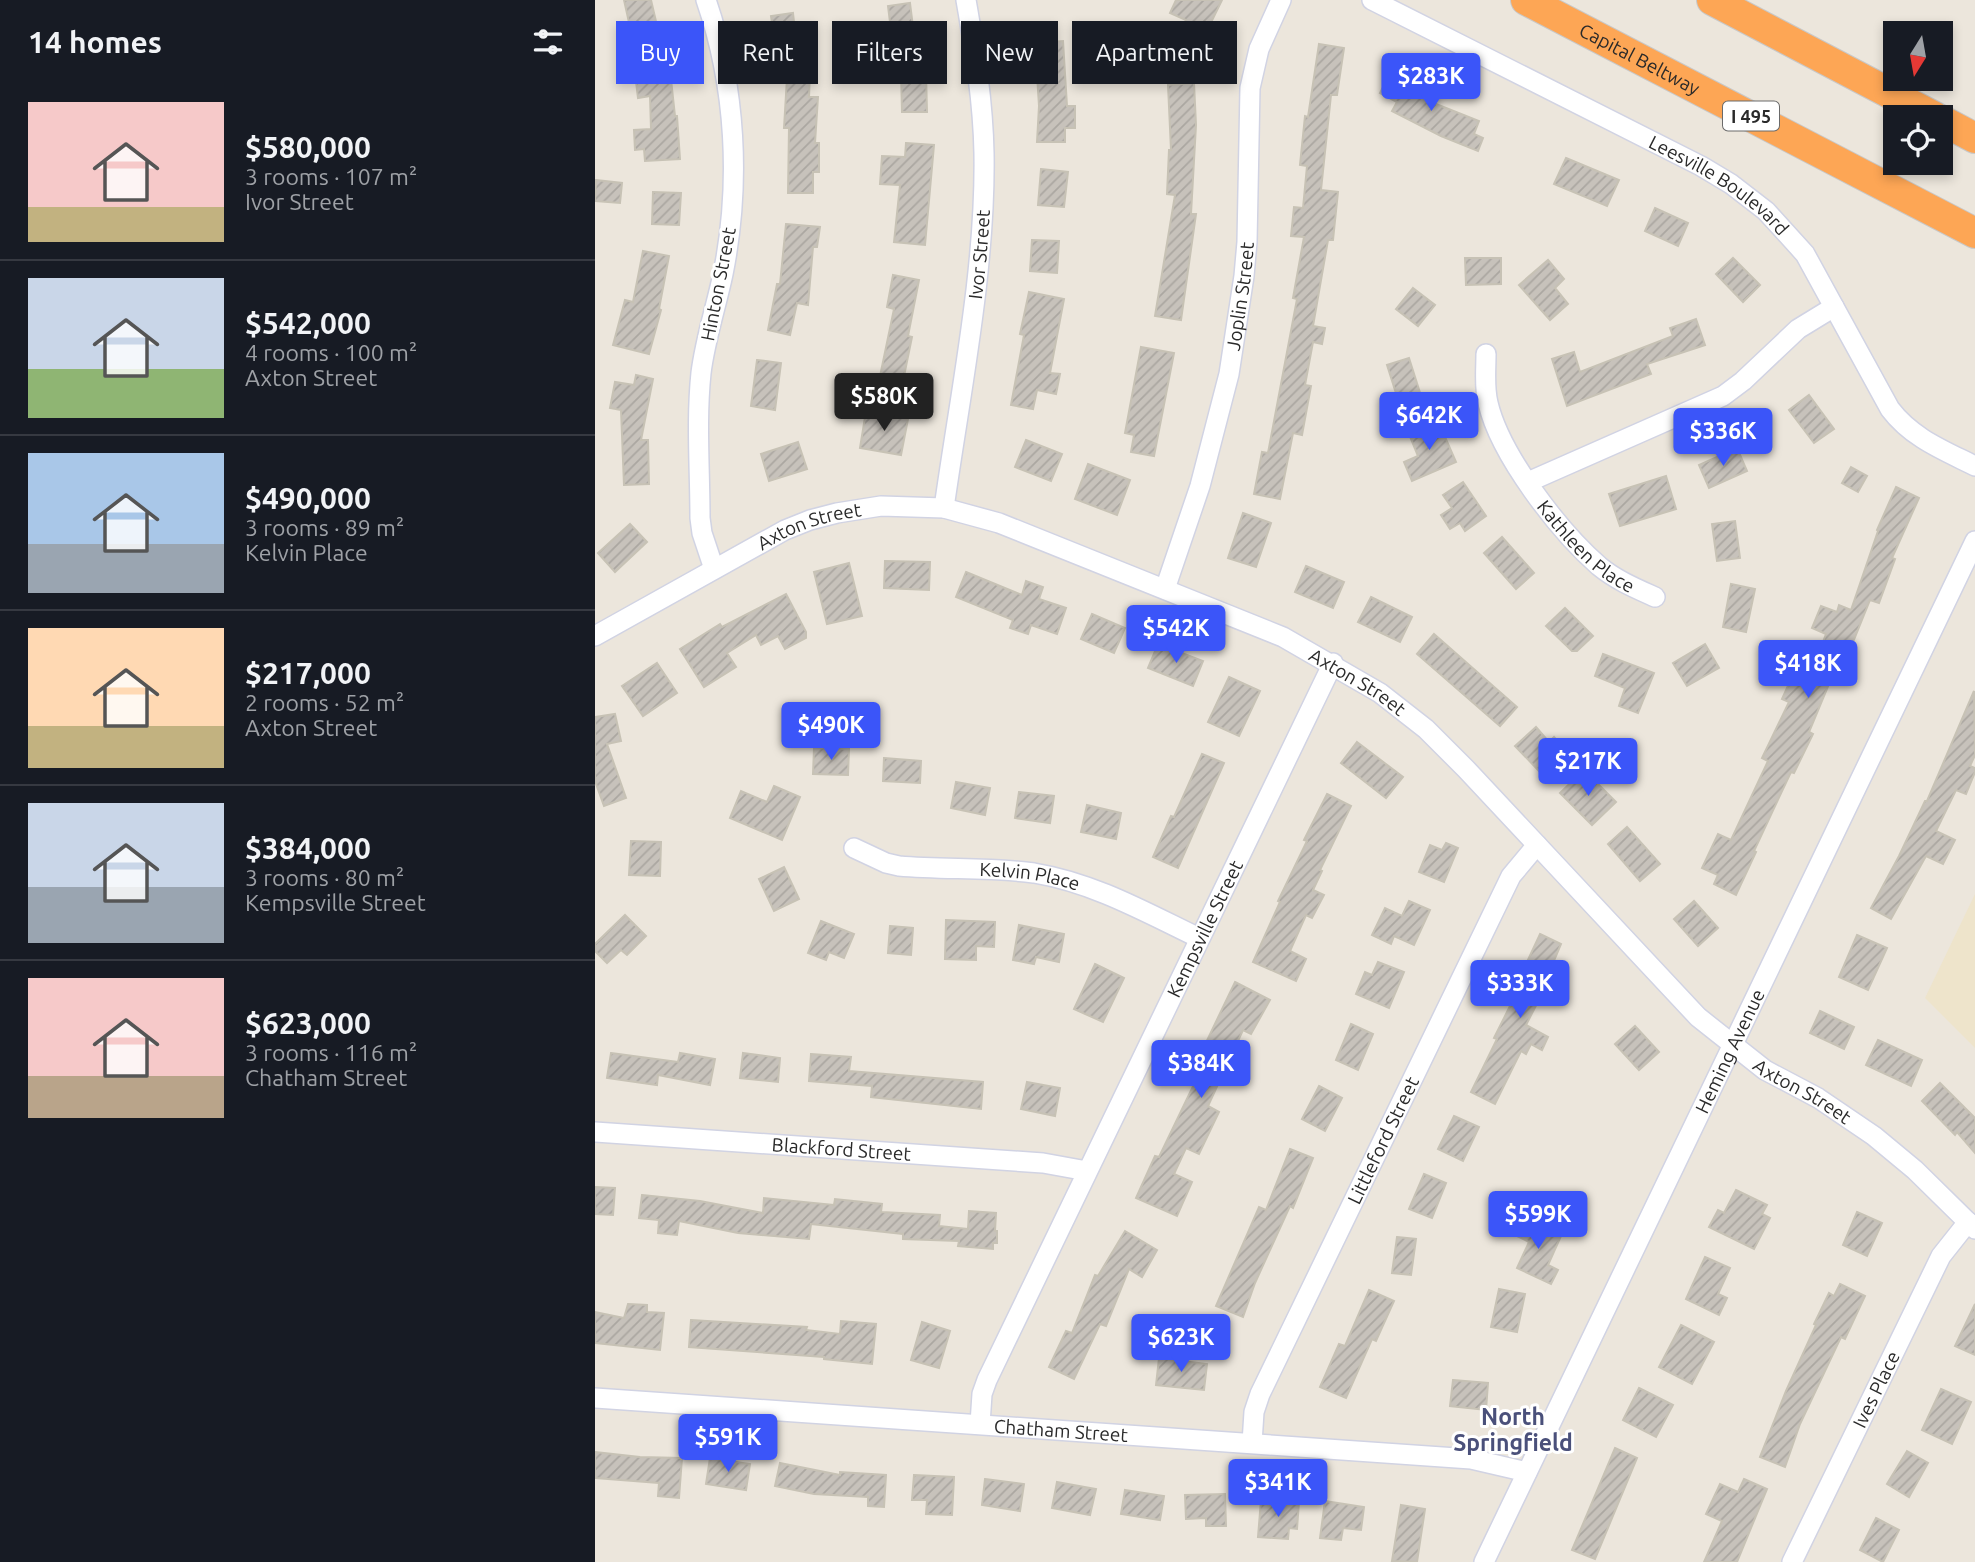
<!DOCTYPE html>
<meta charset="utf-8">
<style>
body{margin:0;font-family:Ubuntu,sans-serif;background:#20242c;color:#f1f3f6;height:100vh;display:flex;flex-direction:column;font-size:26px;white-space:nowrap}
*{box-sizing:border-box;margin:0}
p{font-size:23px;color:#9ea1a6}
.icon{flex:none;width:38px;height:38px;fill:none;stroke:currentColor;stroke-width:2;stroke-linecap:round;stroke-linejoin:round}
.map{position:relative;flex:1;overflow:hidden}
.side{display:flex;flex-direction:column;background:#171b24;width:595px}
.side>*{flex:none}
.top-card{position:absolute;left:21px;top:21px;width:665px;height:63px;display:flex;gap:14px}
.needle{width:46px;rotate:191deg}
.controls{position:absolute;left:1288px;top:21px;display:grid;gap:14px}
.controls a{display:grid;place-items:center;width:70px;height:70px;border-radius:0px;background:#171b24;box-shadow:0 4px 10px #0003;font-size:35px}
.price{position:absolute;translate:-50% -60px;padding:0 16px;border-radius:7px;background:#3b55f9;color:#fff;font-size:23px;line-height:46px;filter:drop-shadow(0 2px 4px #0008)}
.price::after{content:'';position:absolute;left:50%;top:42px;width:21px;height:16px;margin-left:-10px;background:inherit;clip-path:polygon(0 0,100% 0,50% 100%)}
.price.on{background:#222;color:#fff}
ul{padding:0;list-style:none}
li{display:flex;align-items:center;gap:21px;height:175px;padding:0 28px}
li+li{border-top:2px solid #363941}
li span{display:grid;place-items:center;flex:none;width:196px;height:140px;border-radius:0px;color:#555}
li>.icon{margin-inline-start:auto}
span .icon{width:84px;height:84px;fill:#fffc;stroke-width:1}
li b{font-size:30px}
h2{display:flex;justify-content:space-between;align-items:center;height:84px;padding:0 28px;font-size:30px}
.chip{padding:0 24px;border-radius:0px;background:#171b24;box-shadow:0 4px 10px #0003;font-size:24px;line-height:63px}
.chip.on{background:#3b55f9;color:#fff}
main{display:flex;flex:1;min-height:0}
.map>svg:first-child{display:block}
.education{fill:#eee4cb}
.building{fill:url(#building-hatch);stroke:#c7c2b5;stroke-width:2}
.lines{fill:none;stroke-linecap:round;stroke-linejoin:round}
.minor-casing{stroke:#d1d3e3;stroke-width:22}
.highway-casing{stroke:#c8c8c8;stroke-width:32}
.minor{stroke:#fff;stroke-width:19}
.highway{stroke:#fda655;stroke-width:30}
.labels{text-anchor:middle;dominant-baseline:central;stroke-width:6;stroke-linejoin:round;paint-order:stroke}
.shield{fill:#fff;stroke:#6a6a6a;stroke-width:2}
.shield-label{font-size:18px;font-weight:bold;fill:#2a2a2a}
.street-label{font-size:19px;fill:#2a2a2a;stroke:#fff}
.quarter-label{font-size:23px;font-weight:bold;fill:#4a507a;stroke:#fff}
</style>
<main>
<section class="side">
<h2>14 homes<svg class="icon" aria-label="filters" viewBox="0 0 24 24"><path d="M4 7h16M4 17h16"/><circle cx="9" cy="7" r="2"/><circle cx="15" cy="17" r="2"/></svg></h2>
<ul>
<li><span style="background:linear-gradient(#f6c9c9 75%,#c2b280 0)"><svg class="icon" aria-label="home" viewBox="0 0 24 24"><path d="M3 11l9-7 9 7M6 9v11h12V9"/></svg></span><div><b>$580,000</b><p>3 rooms · 107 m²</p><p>Ivor Street</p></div></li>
<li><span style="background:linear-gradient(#c9d6e8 65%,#8fb573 0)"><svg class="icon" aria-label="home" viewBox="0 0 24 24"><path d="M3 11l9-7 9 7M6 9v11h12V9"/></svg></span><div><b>$542,000</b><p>4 rooms · 100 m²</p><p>Axton Street</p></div></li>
<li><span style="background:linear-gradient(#a9c7e8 65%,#9aa5b1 0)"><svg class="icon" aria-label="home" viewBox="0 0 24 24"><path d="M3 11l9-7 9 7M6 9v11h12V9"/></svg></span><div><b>$490,000</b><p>3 rooms · 89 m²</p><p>Kelvin Place</p></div></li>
<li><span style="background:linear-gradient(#ffd9b3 70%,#c2b280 0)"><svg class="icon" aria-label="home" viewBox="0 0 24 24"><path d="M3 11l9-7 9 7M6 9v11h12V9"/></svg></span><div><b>$217,000</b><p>2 rooms · 52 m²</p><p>Axton Street</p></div></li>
<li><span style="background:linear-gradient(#c9d6e8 60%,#9aa5b1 0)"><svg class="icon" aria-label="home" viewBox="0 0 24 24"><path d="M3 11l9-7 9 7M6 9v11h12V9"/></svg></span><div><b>$384,000</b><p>3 rooms · 80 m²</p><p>Kempsville Street</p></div></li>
<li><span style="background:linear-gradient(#f6c9c9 70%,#b9a48a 0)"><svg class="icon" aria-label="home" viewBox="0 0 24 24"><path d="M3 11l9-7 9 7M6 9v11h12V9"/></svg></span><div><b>$623,000</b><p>3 rooms · 116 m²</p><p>Chatham Street</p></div></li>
</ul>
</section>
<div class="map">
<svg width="1380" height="1562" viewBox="0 0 1380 1562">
<defs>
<pattern id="building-hatch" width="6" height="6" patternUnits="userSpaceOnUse" patternTransform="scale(1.75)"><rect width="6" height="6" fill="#c7c2bb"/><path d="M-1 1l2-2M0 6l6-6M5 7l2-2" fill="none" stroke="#aba7a1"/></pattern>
</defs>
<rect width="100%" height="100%" fill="#ece6dc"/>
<!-- education -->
<polygon class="education" points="1380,894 1380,1048 1330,998"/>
<!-- building -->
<g class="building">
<polygon points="29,0 56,0 63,30 37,36"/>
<polygon points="581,0 627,0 609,37 588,26 591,20 575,13"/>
<polygon points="315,3 320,43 298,46 293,6"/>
<polygon points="198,13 200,31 215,29 219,57 210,58 211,73 215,73 214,97 223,97 220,143 224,143 224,172 218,172 218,193 193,193 194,128 189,128 193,61 183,63 176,16"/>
<polygon points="468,41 472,106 480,106 480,128 470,128 470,142 442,142 444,106 440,43"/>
<polygon points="724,44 749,48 742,95 736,95 726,190 743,192 738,240 733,240 718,326 730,328 727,344 718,342 710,385 716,386 707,435 698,433 685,499 659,494 667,452 673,453 702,299 698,298 709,237 696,236 699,207 708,208 712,166 705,165 710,116 713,117"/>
<polygon points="74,61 80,116 82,116 85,159 50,161 49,149 40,150 39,130 56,129 55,96 43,98 39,65"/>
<polygon points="306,72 331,72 332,112 307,112"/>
<polygon points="795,73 839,96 836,102 884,121 879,134 888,138 883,151 846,136 797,111 802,102 785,93"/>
<polygon points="599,83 601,125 596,214 601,214 586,320 560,316 580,195 572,194 574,150 576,150 573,85"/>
<polygon points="311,143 339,145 330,245 299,242 305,185 285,184 287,156 310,157"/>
<polygon points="971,158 1024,180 1012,206 959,184"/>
<polygon points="446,169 473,172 469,207 443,205"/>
<polygon points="1,180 27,183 25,203 0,201"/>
<polygon points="58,192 86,193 84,225 57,224"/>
<polygon points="1060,208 1093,223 1083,246 1050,231"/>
<polygon points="191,224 225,227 222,247 218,247 213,305 202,303 195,335 173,330 182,284 185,284"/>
<polygon points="437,240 464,241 462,273 435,271"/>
<polygon points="48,251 74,256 64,309 66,310 54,354 18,345 30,300 38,302"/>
<polygon points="870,258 906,258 906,284 871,285"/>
<polygon points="1138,258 1165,285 1148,302 1121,274"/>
<polygon points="953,260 969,279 960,288 973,304 955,320 924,285"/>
<polygon points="298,275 324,280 313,336 317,337 307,386 284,381 299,309 292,307"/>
<polygon points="818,288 840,305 823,326 801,309"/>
<polygon points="434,292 469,299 455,373 465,374 461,394 442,390 438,409 416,405 429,335 425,334"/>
<polygon points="1101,319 1110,345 1052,364 1056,374 972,406 957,359 979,352 985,372 1078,336 1075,328"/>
<polygon points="546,347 579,353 559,456 536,452 539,435 530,433"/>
<polygon points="814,358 828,402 806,409 792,365"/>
<polygon points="162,360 186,363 180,410 156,406"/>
<polygon points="41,375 58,379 46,440 53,440 54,484 29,485 26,410 15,408 20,382 39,385"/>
<polygon points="1214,395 1239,429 1219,443 1194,410"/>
<polygon points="271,411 313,419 306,455 265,448"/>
<polygon points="843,421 861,462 817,481 809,462 823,456 814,434"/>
<polygon points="431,440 467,454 456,481 420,467"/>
<polygon points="203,442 212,469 174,481 166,454"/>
<polygon points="1142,448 1152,471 1114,488 1104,465"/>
<polygon points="493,464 535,480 522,515 480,499"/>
<polygon points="1256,467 1272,476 1263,492 1247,483"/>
<polygon points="1071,476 1081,509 1025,526 1014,494"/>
<polygon points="868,482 891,516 870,531 865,523 855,529 846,515 857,508 848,495"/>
<polygon points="1301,487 1324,498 1297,558 1300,559 1284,603 1275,600 1252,657 1246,655 1214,732 1218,734 1199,773 1196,772 1159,851 1161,852 1141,895 1119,884 1123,875 1107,868 1123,834 1136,840 1173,761 1167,758 1194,702 1187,699 1201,668 1212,672 1216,663 1219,665 1231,634 1217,628 1226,606 1242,612 1244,605 1256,610 1283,531 1282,530"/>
<polygon points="648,513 676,523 661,567 633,558"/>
<polygon points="1140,521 1145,558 1122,561 1117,524"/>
<polygon points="35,524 52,542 20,572 3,553"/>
<polygon points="907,537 939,573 921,589 889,553"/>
<polygon points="290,561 335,562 334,590 289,588"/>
<polygon points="254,563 267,616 232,624 219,572"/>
<polygon points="711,566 749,582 738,608 700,592"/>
<polygon points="371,572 427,595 431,581 448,587 444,599 471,608 462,634 436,625 433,634 415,628 418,620 361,597"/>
<polygon points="1136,584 1160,589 1151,632 1128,627"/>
<polygon points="191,594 211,632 211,638 190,649 183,636 166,645 161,635 132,653 141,667 109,687 85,649 125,624 127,627"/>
<polygon points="776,597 817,617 805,642 763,622"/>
<polygon points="970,608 998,636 982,651 977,651 951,626"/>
<polygon points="497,614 530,628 519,653 486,639"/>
<polygon points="839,634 922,707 905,726 822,654"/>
<polygon points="563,644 608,661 598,686 553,668"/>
<polygon points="1110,644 1124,668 1092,686 1078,663"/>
<polygon points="1008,654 1059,673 1043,713 1024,706 1030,688 1000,676"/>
<polygon points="62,663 82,693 48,716 27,686"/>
<polygon points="634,677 665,691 644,736 613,722"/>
<polygon points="1379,691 1380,755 1375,766 1380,768 1380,772 1371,794 1361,790 1341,831 1360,840 1348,864 1331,856 1296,919 1276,908 1304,856 1330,801 1332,801"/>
<polygon points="20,714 26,741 12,744 31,798 9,806 0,781 0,717"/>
<polygon points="941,727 954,742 959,737 970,749 945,772 920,746"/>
<polygon points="762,742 808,777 791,798 746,763"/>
<polygon points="219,748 254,749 253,775 218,774"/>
<polygon points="607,754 629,763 583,868 558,857 576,816 579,817"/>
<polygon points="289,758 326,761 325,783 288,781"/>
<polygon points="989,770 1021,802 997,825 965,793"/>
<polygon points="361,782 395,788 390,815 356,808"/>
<polygon points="179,786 205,797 187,840 135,818 146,791 172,802"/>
<polygon points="424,792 459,796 455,823 420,818"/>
<polygon points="732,794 756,806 725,870 727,871 718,890 729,895 717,918 711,915 695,951 711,959 701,981 658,962 685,902 683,901 712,841 709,840"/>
<polygon points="492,805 526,813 521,839 486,832"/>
<polygon points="1032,827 1065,864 1045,881 1013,844"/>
<polygon points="36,841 66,842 65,876 34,875"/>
<polygon points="851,843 863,848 849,882 824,872 835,845 847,850"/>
<polygon points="189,867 204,899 179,911 164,879"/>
<polygon points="814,901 835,910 819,945 799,936 796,944 777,935 790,908 807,916"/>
<polygon points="1099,901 1123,928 1103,946 1079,919"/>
<polygon points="30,915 51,936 32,955 26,950 12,963 0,951 0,944"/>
<polygon points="351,920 400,922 399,947 381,946 381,960 350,959"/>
<polygon points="226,921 259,934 249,958 234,952 231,960 213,953"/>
<polygon points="424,925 469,934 464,962 441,957 439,964 418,960"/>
<polygon points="295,926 318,928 316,955 293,953"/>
<polygon points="945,934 966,944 958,963 969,968 957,993 949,990 931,1025 953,1037 947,1050 936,1044 931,1054 926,1051 900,1104 876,1092 902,1039 899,1038 928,980 924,979"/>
<polygon points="1262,935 1292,948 1273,990 1244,977"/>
<polygon points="783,962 809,972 794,1008 761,994 770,972 777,975"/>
<polygon points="500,964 529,978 508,1022 479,1009"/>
<polygon points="640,982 675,1000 656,1034 648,1030 613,1106 624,1112 604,1154 591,1148 579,1174 597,1182 582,1216 541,1198 560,1156 564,1157 602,1078 595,1076"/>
<polygon points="1225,1011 1259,1027 1249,1049 1215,1033"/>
<polygon points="756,1024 778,1034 763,1070 741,1060"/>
<polygon points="1040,1026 1064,1052 1044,1070 1020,1044"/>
<polygon points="1283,1040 1327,1060 1316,1086 1271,1065"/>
<polygon points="16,1053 83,1062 85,1053 120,1059 115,1085 63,1075 62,1085 12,1078"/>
<polygon points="148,1053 185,1058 183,1082 145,1078"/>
<polygon points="216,1054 256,1057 254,1071 388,1082 386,1109 276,1097 277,1086 214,1081"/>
<polygon points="432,1082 465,1088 460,1116 426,1109"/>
<polygon points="1345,1083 1380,1118 1380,1153 1362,1132 1360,1135 1327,1101"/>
<polygon points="724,1086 747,1098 730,1131 707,1119"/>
<polygon points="859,1116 884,1127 868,1161 843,1149"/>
<polygon points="695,1149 718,1158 698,1208 695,1206 660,1283 648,1317 621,1306 664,1207 671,1210"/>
<polygon points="829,1174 851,1183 837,1218 814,1209"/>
<polygon points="0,1187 20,1188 18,1215 0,1214"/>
<polygon points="1141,1190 1172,1205 1167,1214 1175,1218 1159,1249 1114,1227 1123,1210 1129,1213"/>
<polygon points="47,1195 105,1201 168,1213 169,1198 239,1205 240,1199 287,1204 286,1212 345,1215 344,1226 373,1229 374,1211 401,1213 400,1231 402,1231 402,1243 398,1243 398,1249 363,1246 364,1241 308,1239 308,1234 216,1224 214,1239 143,1233 84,1221 82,1235 63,1233 64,1220 44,1218"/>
<polygon points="1262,1212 1287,1223 1272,1256 1248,1245"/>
<polygon points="930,1219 966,1236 953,1265 963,1270 956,1284 922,1268 934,1242 922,1236"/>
<polygon points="530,1231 562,1250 547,1277 534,1269 511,1326 505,1324 479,1379 454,1367 471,1331 477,1333 500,1275 503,1276"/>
<polygon points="802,1237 821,1239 816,1275 797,1273"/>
<polygon points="1110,1257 1135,1268 1123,1294 1132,1298 1124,1315 1091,1299"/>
<polygon points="1245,1284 1270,1296 1250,1339 1246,1337 1205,1424 1190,1467 1165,1457 1191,1391 1221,1325 1219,1324 1234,1293 1239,1296"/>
<polygon points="904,1289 930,1294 922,1332 896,1327"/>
<polygon points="774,1290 799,1301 781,1341 777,1339 751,1398 725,1387 744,1344 750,1346"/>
<polygon points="33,1304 52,1305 52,1312 69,1313 65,1350 0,1343 0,1312 29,1318"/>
<polygon points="1380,1304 1380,1355 1360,1346"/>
<polygon points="96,1320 212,1327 211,1330 245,1334 246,1321 281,1324 277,1364 229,1359 229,1357 94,1347"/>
<polygon points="327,1322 355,1331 344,1368 316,1360"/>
<polygon points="1086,1325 1119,1342 1097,1384 1064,1367"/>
<polygon points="564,1358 612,1364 609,1390 561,1385"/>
<polygon points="858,1380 893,1383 891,1410 855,1406"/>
<polygon points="1044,1388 1078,1405 1061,1437 1028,1420"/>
<polygon points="1346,1389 1376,1402 1357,1444 1327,1430"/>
<polygon points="1020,1448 1042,1458 1000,1559 977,1550"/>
<polygon points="1312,1451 1333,1463 1314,1497 1292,1484"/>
<polygon points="0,1452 45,1457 87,1458 84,1498 63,1496 64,1483 0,1478"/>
<polygon points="115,1458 155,1464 151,1490 111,1484"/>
<polygon points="185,1463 245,1475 245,1472 291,1475 289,1507 273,1506 273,1497 219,1494 180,1486"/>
<polygon points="319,1475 359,1477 357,1515 331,1514 332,1500 317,1500"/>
<polygon points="390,1479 429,1484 425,1511 387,1505"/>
<polygon points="1149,1479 1172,1489 1142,1562 1109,1562 1127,1521 1111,1514 1125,1484 1143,1492"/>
<polygon points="462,1482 501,1489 495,1515 457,1508"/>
<polygon points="530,1490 569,1496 565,1520 526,1514"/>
<polygon points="630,1494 631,1526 611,1526 611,1518 591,1519 590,1495"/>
<polygon points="666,1500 704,1502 702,1529 694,1528 693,1539 663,1537"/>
<polygon points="730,1501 769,1507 766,1530 748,1528 746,1540 725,1538"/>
<polygon points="806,1505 830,1509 822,1562 797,1561"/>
<polygon points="1281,1518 1304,1530 1288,1562 1265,1550"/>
</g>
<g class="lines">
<defs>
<g id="minor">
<path d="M 111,0 C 141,87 146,184 128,274 C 121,307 110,340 106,373 C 101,421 105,470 105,518 L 107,533 L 119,569"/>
<path id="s1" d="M 777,0 L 1106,166 L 1136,184 L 1171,211 L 1210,254 L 1295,409 C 1317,438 1348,450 1380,466"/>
<path id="s2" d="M 891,354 C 891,371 889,387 893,403 C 905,455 964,531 1004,566 C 1021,580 1040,588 1060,597"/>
<polyline points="933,482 1128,396 1148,381 1203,329 1239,307"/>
<path id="s3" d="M 349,508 C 365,394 391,269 389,153 C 388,102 380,51 371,0"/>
<path id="s4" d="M 570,589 L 605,486 L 634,374 L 649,276 L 652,242 L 655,88 L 664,49 L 686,0"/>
<path id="s5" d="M 0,636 L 190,530 L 215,520 L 242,513 L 286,506 L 349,508 L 404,523 L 688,637 L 785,693 L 831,729 L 871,769 L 1103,1017 L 1170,1070 L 1223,1098 L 1279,1136 L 1320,1170 L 1380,1229"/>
<path id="s6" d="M 259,848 L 291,863 L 304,866 C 349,870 394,867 439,873 C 499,883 550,912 604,938"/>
<path id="s7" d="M 0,1132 L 448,1163 L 492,1171"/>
<path id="s8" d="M 0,1398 L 876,1459 L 932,1472"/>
<path id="s9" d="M 385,1424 L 387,1394 L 392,1380 L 738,663"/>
<path id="s10" d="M 657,1443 L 659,1412 L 665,1394 L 916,876 L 942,845"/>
<path id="s11" d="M 889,1562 L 1380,541"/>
<path id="s12" d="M 1197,1562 L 1346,1256 L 1373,1222"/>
</g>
<g id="highway">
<path id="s13" d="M 931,0 L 1380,233"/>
<polyline points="1117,0 1340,117"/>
<polyline points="1346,120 1380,138"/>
</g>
</defs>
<!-- minor casing -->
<use href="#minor" class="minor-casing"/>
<!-- highway casing -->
<use href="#highway" class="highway-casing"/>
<!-- minor -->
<use href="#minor" class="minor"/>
<!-- highway -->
<use href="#highway" class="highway"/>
</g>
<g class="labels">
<!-- shield labels -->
<rect class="shield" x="1128" y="101.5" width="56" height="29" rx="5"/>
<g class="shield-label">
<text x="1156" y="116">I 495</text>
</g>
<!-- street labels -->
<g class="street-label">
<text stroke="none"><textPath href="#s13" startOffset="128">Capital Beltway</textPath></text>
<text stroke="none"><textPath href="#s1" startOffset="394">Leesville Boulevard</textPath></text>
<text stroke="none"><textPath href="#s3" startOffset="256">Ivor Street</textPath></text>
<text transform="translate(123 284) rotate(-79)">Hinton Street</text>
<text stroke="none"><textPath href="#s4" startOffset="303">Joplin Street</textPath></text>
<text stroke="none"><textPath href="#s5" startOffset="242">Axton Street</textPath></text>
<text stroke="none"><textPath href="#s2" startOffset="226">Kathleen Place</textPath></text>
<text stroke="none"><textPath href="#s5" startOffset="830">Axton Street</textPath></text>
<text stroke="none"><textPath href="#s6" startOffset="180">Kelvin Place</textPath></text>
<text stroke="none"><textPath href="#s9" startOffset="546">Kempsville Street</textPath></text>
<text stroke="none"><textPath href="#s11" startOffset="567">Heming Avenue</textPath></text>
<text stroke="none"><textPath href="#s5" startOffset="1438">Axton Street</textPath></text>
<text stroke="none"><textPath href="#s10" startOffset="332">Littleford Street</textPath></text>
<text stroke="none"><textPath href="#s7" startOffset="247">Blackford Street</textPath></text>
<text stroke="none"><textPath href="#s12" startOffset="192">Ives Place</textPath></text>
<text stroke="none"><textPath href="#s8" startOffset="467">Chatham Street</textPath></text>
</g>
<!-- quarter labels -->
<g class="quarter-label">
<text x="918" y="1416">North<tspan x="918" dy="26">Springfield</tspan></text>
</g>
</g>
</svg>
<div class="controls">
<a><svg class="needle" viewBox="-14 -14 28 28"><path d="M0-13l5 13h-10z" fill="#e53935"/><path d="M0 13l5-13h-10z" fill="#9ea1a6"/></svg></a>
<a><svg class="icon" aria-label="locate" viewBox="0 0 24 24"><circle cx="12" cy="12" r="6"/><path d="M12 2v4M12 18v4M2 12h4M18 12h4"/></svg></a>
</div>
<b class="price" style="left:836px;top:113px">$283K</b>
<b class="price on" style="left:289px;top:433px">$580K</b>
<b class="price" style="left:834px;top:452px">$642K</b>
<b class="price" style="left:1128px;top:468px">$336K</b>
<b class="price" style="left:581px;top:665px">$542K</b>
<b class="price" style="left:1213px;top:700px">$418K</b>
<b class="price" style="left:236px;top:762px">$490K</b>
<b class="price" style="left:993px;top:798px">$217K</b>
<b class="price" style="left:925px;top:1020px">$333K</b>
<b class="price" style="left:606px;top:1100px">$384K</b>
<b class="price" style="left:943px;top:1251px">$599K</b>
<b class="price" style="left:586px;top:1374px">$623K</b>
<b class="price" style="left:133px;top:1474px">$591K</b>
<b class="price" style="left:683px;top:1519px">$341K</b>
<div class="top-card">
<a class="chip on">Buy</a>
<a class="chip">Rent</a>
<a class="chip">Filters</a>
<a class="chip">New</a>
<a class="chip">Apartment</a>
</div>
</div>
</main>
